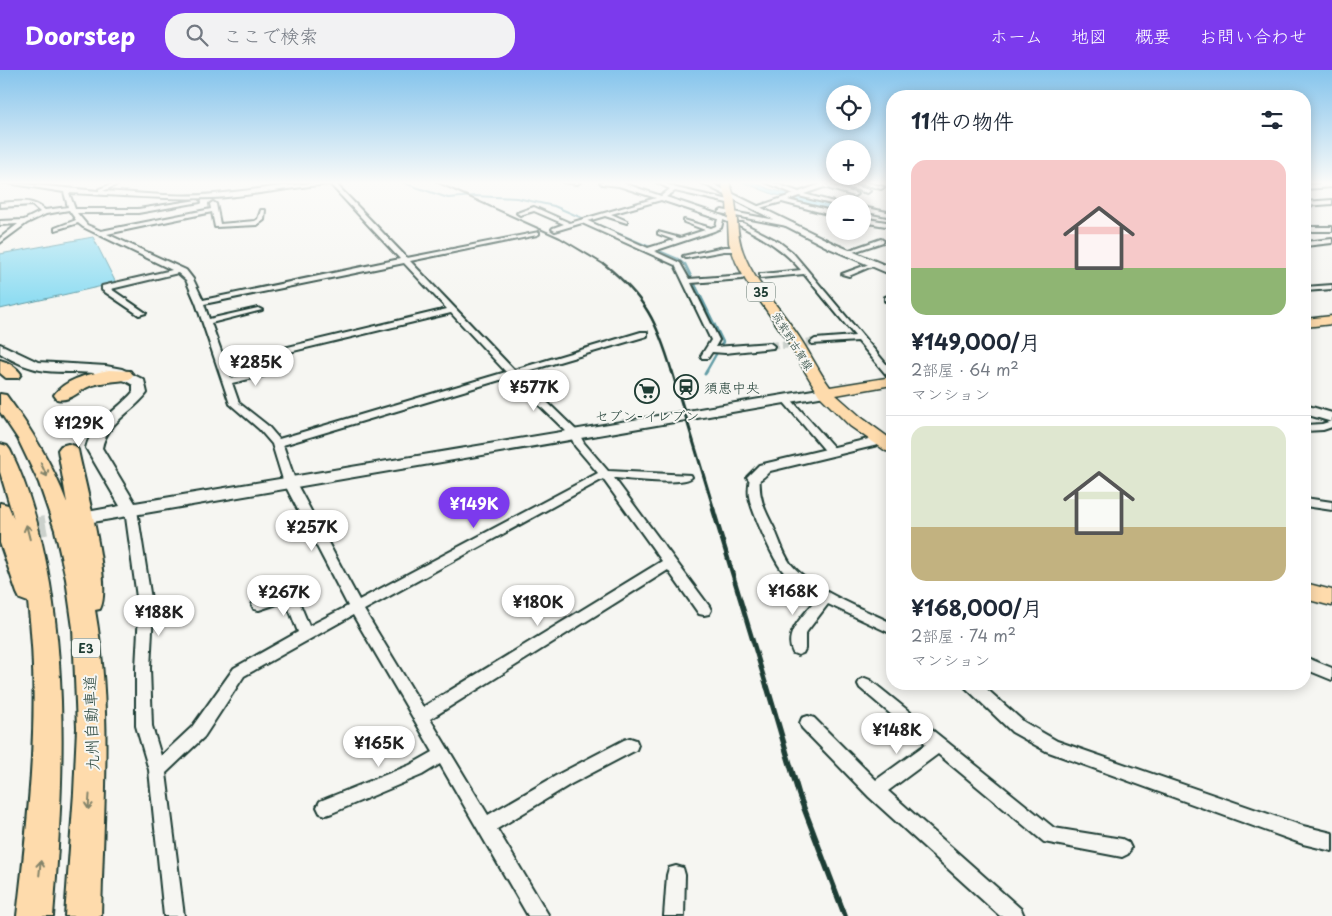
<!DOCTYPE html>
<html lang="ja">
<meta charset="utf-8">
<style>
body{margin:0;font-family:"Playpen Sans","Klee One",sans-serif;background:#f2f2f3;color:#1f2937;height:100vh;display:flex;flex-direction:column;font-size:19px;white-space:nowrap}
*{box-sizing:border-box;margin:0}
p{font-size:16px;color:#747a83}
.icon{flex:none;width:28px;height:28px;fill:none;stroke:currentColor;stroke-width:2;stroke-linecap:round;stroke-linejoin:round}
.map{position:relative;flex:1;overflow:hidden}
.details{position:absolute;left:886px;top:20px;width:425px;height:600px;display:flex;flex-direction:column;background:#fff;border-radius:20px;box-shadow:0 2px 12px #0003}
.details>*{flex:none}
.controls{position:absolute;left:826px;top:15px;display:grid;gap:10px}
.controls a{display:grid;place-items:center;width:45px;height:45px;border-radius:50%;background:#fff;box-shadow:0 2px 12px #0003;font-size:25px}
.price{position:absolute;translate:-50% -42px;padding:0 11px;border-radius:18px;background:#fff;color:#222;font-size:16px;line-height:32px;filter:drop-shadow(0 1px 2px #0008)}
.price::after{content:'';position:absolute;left:50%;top:30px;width:15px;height:11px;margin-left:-8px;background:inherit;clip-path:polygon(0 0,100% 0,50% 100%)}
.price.on{background:#7c3aed;color:#fff}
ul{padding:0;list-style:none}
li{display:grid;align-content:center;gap:10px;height:265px;padding:0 25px}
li+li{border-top:1px solid #e0e1e3}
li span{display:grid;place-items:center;height:155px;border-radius:15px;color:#555}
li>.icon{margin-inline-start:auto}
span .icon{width:90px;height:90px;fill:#fffc;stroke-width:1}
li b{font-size:21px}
h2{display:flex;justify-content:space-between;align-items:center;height:60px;padding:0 25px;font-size:21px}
header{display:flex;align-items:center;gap:30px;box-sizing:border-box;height:70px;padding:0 25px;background:#7c3aed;color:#fff}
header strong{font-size:24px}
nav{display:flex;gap:28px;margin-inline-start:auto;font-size:18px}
.search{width:350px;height:45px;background:#f2f2f3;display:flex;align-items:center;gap:12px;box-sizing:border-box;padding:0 18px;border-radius:20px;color:#747a83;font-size:19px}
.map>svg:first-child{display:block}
.water{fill:#91ddf2;stroke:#639da6}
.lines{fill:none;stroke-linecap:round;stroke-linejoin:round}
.stream-far2{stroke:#639da6;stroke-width:2}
.stream-far1{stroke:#639da6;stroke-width:2.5}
.stream{stroke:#639da6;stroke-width:3}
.street-tunnel{stroke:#cbd1cc;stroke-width:8;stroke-dasharray:8 4;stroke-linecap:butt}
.secondary-tunnel{stroke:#cbd1cc;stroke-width:19;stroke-dasharray:19 9;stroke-linecap:butt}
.street-casing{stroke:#1f3d34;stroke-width:4}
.secondary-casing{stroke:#1f3d34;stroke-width:4}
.primary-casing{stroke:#1f3d34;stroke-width:3}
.highway-casing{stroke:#1f3d34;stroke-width:4}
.street{fill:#f6f6f2;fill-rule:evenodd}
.secondary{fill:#f6f6f2;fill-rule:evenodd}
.primary{fill:#fedbac;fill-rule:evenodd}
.highway{fill:#fedbac;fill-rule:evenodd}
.rail-far4{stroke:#1f3d34;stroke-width:2}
.rail-far3{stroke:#1f3d34;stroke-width:2.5}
.rail-far2{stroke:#1f3d34;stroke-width:3}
.rail-far1{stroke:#1f3d34;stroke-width:4.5}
.rail{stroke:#1f3d34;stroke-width:5.5}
.oneway{stroke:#83846a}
.labels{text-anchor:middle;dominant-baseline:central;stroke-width:4;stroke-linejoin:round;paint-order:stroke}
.far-street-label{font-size:11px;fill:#1f3d34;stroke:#f6f6f2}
.shield{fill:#f6f6f2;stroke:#60746d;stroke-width:1}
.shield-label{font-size:12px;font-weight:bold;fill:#1f3d34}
.poi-label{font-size:14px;fill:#1f3d34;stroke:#f6f6f2;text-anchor:start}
.near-street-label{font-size:16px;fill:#1f3d34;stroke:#f6f6f2}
</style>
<header>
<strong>Doorstep</strong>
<div class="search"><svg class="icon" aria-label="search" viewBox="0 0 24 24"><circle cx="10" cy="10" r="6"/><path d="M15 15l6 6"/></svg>ここで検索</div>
<nav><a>ホーム</a><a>地図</a><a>概要</a><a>お問い合わせ</a></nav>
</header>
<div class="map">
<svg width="1332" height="846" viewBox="0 0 1332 846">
<rect width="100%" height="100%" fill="#f6f6f2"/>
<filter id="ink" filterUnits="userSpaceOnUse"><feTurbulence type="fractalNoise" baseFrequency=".02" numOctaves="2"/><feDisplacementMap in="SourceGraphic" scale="10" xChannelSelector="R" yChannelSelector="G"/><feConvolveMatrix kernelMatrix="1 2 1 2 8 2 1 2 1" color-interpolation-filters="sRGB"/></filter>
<g filter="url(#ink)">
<!-- water -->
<g class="water">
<polygon points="742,112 754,112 769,119 835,135 835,142 802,133 787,126 775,125"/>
<polygon points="93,167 116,213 0,239 0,184"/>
</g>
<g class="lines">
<!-- stream-far2 -->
<polyline class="stream-far2" points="401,112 448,128 475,126 517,128 554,136 678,189 685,195"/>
<!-- stream-far1 -->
<polyline class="stream-far1" points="685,194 723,272 706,302"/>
<!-- stream -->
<polyline class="stream" points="705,304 707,301"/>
<!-- street-tunnel -->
<polyline class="street-tunnel" points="770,276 815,272"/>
<!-- secondary-tunnel -->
<polyline class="secondary-tunnel" points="0,464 74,450"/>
<defs>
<g id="street">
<path d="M 1,112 L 99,121 L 99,119 L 117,112 L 123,112 L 103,121 C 140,123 178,128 214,124 C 258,120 300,112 344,112 L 336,114 L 407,188 L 539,162 L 539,164 L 537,165 L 410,191 L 514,300 L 641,262 L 647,262 L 647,266 L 518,304 L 578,362 L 584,373 L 608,401 L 691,405 L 692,407 C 684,416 628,409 614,408 L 709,536 L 711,540 L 709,544 L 704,545 L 699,544 L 668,500 L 430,649 L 488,745 L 559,704 L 624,670 L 630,668 L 636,670 L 638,675 L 636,680 L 571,714 L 497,759 L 549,846 L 528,846 L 440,694 L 422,705 L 332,743 L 326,745 L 320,743 L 317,737 L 320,731 L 410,695 L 433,682 L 353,545 L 244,606 L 204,667 L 166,703 L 184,846 L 164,846 L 149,700 L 136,656 L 136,598 L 139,542 L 125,440 L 131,436 L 137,440 L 153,542 L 150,598 L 152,656 L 161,686 L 192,657 L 234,598 L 298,562 L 286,531 L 259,540 L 254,539 L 252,535 L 254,531 L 290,520 L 295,522 L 309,556 L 348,536 L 284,413 L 272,374 L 259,359 L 230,334 L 196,233 L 186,210 L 178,203 L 111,219 L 146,243 L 139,245 L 102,220 L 102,216 L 172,200 L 83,157 L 78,153 L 55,160 L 55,158 L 76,150 L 69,140 L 46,144 L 27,153 L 0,173 L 0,168 L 18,154 L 0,155 L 0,151 L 24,150 L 40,142 L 32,135 L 0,137 L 0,133 C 18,132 30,128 45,140 L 68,137 L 64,122 ZM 330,114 L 400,189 L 203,230 L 193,209 L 186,200 L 107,164 L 212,142 L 215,157 L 257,155 L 264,150 L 265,140 L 261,140 L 258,149 L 255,151 L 220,154 L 216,134 L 213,132 L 210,134 L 211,139 L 101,161 L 87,155 L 77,143 L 138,143 L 200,132 L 197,130 L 138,139 L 75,139 L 69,123 C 116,125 164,130 212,128 C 251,126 291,117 330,114 ZM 404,193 L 447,239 L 225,292 L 211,253 L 262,240 L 258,238 L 209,249 L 204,234 ZM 451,243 L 506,302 L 279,369 L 267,355 L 239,333 L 232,313 L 283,301 L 283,297 L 280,296 L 231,308 L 227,297 ZM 510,307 L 570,365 L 575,376 L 598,403 L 359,530 L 296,413 L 283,375 ZM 603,409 L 662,491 L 423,637 L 364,540 Z"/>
<polygon points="563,112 580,112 577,114"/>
<path d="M 600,112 L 620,112 L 661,126 L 670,119 L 656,112 L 663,112 L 676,118 L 734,131 L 732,134 L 675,121 L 666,127 L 723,146 L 731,150 L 728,152 L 723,150 L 721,158 L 714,161 L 654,181 L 680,193 L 689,209 L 745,205 L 746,207 L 742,209 L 691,213 L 719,270 L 715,277 L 770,273 L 774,276 L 773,278 L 725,283 L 712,282 L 708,288 L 702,288 L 701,286 L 711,270 L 675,195 L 582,153 L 555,161 L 552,159 L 553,158 L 564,154 L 534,141 L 520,145 L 517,143 L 534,137 L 570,153 L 656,128 L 619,116 L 602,114 ZM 661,130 L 718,149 L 716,156 L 711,158 L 684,150 L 684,152 L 705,160 L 680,168 L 658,162 L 658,164 L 674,170 L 648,178 L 588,151 L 605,146 L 627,153 L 627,151 L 611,144 Z"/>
<polygon points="765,112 771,112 799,122 821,114 836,112 830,115 857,124 854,126 824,117 804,124 841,134 835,135 799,126 788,130 835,142 835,146 782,132 756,139 756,137 794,124"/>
<polygon points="857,112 865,112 884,117 881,119"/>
<polygon points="846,113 869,120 870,121 867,123 844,116"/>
<polygon points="1332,113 1332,117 1305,119 1305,115"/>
<polygon points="1332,130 1332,134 1305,136 1305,132"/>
<polygon points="862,137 892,143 892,147 862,141"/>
<polygon points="722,140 792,153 795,155 792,157 720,143 719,142"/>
<polygon points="862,148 892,153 892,157 862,152"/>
<path d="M 739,153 L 743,153 L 779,172 L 792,182 L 892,301 L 892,309 L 889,308 L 858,271 L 812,274 L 811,272 L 815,269 L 855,266 L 804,204 L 760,208 L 760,204 L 763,204 L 801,200 C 781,177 765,169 739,155 Z"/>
<rect x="1305" y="157" width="27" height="4"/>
<polygon points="881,169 884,171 883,172 847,184 844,182"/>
<polygon points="1332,169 1332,173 1305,176 1305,172"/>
<polygon points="724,177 736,177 739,179 736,181 724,181 686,188 683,186"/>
<polygon points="872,193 877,194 849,206 842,204"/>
<polygon points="1332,215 1332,219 1305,221 1305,217"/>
<polygon points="892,225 892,230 885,231 885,227"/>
<polygon points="785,325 788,326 836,380 837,382 836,384 828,384 782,330 780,328"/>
<polygon points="1332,351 1332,357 1323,360 1305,361 1305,355 1322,354"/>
<path d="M 755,404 L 760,407 C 758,427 765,441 774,458 C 779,469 783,483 790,493 C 812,520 861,538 892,553 L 892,564 L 828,534 L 805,564 L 805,579 L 803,583 L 798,585 L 793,583 C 782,563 806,543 818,528 C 805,521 792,512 782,500 C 773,489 751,440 749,426 C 748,420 749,413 750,407 Z"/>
<polygon points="1305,428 1332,432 1332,440 1305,436"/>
<polygon points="1305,587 1332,598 1332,610 1305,599"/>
<polygon points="865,608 870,610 1054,758 1122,769 1128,772 1131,778 1128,784 1122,787 1044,772 938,684 888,721 1021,839 1024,846 1000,846 869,727 802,658 800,653 802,648 808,646 814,648 876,710 926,674 860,618 858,614 860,610"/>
<polygon points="964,614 981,614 1024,652 1057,671 1303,756 1332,763 1332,781 1303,774 1046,681 1012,662 966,618"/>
<polygon points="676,796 683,798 685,805 684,846 664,846 667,805 669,798"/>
</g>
<g id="secondary">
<polygon points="700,112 709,112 835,174 892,198 892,205 829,178"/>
<path d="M 0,274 L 38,292 L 106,296 L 122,299 L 144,310 L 147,323 C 132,343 107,352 102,378 L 135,433 L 825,318 L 832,322 L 825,326 L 93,452 L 87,450 L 85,446 L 87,442 L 120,436 L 86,378 C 93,351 116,342 133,322 L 133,315 C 105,298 77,304 46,301 C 30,299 14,292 0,283 Z"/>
<polygon points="1305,335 1332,343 1332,352 1305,344"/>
<path d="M 881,366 L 886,367 L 888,370 L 886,373 L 770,401 C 763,408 759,413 749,410 L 747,407 L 759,395 Z"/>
</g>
<g id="primary">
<path d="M 721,112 L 729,112 C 740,135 734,159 743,182 C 754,212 778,235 795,261 C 808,279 817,299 830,317 L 892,307 L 892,315 L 836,325 L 862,348 L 892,370 L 892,382 L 886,381 L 850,356 L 819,325 L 783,264 L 746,211 L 736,192 L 729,173 L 727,131 Z"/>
<polygon points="1332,246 1332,254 1305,257 1305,249"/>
<polygon points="1305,513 1332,520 1332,536 1305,529"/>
</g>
<g id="highway">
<path d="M 0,290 C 8,292 16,297 21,304 L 18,308 L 6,308 L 0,303 Z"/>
<path d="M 109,300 L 130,301 L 133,305 L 130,309 C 116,312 103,311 90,316 C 78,321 70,332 57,329 L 54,325 C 66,308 91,304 109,300 Z"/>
<path d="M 0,324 L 6,325 C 31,359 52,393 67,433 L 58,380 L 61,376 L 68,374 L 75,376 L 78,380 C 84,411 113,515 100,539 L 95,540 C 113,642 103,743 101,846 L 65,846 L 74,723 L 77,658 L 73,558 L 66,509 L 55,460 L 39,413 L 18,369 L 0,342 Z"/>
<path d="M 0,374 L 7,376 L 10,380 C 31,422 42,467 50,514 C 68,624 62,735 53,846 L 17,846 C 29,742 41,636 28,532 L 20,529 L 17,523 L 0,473 L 0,433 L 8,435 L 14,449 L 0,402 Z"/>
</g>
</defs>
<!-- street casing -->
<use href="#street" class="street-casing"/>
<!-- secondary casing -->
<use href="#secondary" class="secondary-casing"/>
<!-- primary casing -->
<use href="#primary" class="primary-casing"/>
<!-- highway casing -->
<use href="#highway" class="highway-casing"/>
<!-- street -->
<use href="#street" class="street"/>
<!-- secondary -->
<use href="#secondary" class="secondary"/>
<!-- primary -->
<use href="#primary" class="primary"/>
<!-- highway -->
<use href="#highway" class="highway"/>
<!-- rail-far4 -->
<polyline class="rail-far4" points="436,112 560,168 605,195"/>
<!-- rail-far3 -->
<path class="rail-far3" d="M 604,194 C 646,228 657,252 672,302"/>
<!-- rail-far2 -->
<polyline class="rail-far2" points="672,301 714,440"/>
<!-- rail-far1 -->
<polyline class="rail-far1" points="713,439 767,618"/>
<!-- rail -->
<polyline class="rail" points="767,616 799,725 845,846"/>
</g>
<!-- one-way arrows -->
<defs><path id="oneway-shaft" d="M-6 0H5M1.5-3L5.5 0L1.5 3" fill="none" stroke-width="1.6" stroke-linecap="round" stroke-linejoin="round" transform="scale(1.25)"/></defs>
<g class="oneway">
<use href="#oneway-shaft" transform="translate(44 400) rotate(65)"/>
<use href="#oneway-shaft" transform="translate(28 462) rotate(-104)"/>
<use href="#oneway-shaft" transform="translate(89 732) rotate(94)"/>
<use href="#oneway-shaft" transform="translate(40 798) rotate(-84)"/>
</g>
</g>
<!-- sky -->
<linearGradient id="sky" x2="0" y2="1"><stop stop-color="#85c4ec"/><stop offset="0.49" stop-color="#fbfbf9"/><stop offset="1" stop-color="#fbfbf9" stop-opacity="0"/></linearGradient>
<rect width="1332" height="230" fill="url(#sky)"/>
<!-- icons -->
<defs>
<symbol id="station-ring" viewBox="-11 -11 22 22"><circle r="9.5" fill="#f6f6f2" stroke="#1f3d34" stroke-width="1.5"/><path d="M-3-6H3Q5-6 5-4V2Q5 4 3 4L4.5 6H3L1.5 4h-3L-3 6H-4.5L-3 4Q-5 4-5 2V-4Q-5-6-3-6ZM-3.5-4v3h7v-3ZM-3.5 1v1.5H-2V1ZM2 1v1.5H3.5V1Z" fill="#1f3d34"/></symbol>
<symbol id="supermarket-ring" viewBox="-11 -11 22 22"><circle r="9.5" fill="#f6f6f2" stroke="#1f3d34" stroke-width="1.5"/><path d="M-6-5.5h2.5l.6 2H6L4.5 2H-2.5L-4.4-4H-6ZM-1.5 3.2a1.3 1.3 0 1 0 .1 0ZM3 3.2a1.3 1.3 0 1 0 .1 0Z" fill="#1f3d34"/></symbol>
</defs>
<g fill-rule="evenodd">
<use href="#station-ring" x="672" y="303" width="28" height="28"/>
<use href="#supermarket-ring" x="633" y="307" width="28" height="28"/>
</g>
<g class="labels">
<!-- far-street labels -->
<g class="far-street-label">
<text transform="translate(793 271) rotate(58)">筑紫野古賀線</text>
</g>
<!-- shield labels -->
<g class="shield">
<rect x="747" y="212.5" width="28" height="19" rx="4"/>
<rect x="72" y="568.5" width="28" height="19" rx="4"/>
</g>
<g class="shield-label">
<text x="761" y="222">35</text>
<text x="86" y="578">E3</text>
</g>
<!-- poi labels -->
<g class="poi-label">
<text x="704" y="317">須恵中央</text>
<text x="647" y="345" text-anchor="middle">セブン-イレブン</text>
</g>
<!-- near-street labels -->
<g class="near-street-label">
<text transform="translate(90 653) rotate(-92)">九州自動車道</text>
</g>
</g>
</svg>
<div class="controls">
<a><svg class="icon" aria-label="locate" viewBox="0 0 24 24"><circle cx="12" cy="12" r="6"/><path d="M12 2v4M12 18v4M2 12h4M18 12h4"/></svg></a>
<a>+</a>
<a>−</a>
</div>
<b class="price" style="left:256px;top:317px">¥285K</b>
<b class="price" style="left:534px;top:342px">¥577K</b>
<b class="price" style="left:79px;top:378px">¥129K</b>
<b class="price on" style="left:474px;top:459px">¥149K</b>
<b class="price" style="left:312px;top:482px">¥257K</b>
<b class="price" style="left:793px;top:546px">¥168K</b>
<b class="price" style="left:284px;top:547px">¥267K</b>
<b class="price" style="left:538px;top:557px">¥180K</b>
<b class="price" style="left:159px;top:567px">¥188K</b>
<b class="price" style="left:897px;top:685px">¥148K</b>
<b class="price" style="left:379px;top:698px">¥165K</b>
<section class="details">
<h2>11件の物件<svg class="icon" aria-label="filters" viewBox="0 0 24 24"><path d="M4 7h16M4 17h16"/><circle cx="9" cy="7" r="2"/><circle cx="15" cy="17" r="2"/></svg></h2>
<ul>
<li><span style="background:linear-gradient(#f6c9c9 70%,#8fb573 0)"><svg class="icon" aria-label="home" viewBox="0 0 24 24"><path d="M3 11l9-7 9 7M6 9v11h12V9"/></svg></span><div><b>¥149,000/月</b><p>2部屋 · 64 m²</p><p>マンション</p></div></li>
<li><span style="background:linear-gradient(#dfe7d0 65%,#c2b280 0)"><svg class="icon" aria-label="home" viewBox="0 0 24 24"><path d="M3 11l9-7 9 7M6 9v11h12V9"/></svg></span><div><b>¥168,000/月</b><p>2部屋 · 74 m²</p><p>マンション</p></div></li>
</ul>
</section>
</div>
